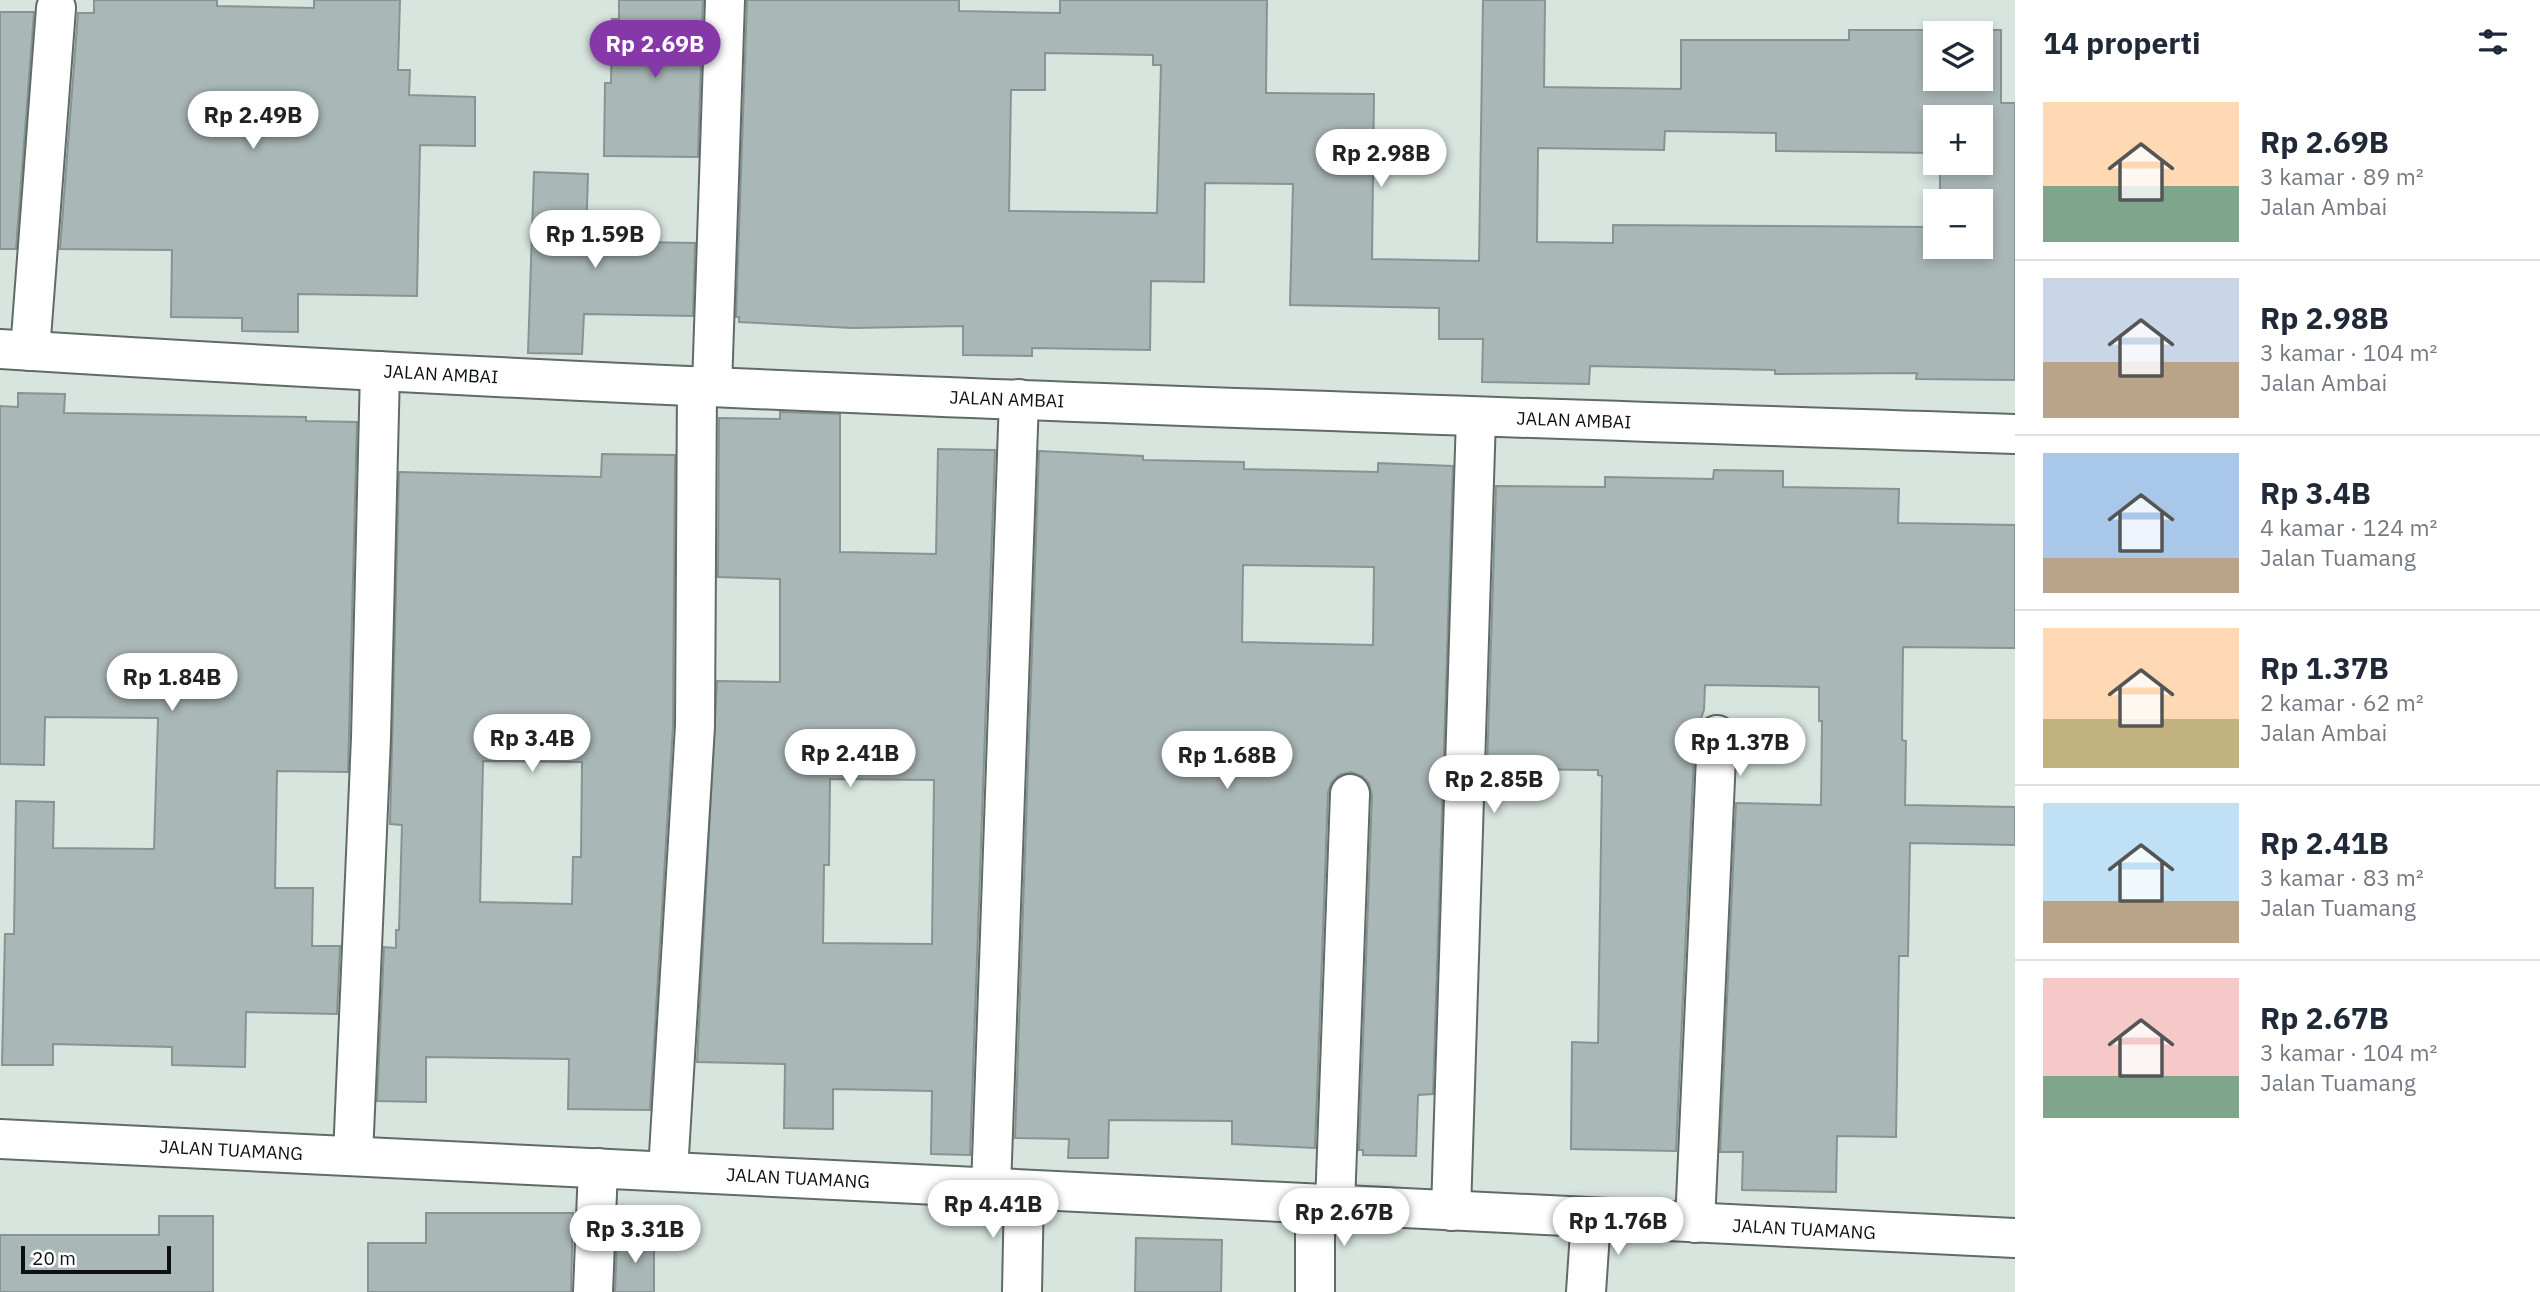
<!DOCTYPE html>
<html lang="id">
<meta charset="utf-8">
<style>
body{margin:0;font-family:"IBM Plex Sans",sans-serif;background:#f2f2f3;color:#1f2937;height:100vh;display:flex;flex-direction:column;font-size:26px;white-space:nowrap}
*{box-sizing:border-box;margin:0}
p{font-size:23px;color:#747a83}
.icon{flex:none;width:38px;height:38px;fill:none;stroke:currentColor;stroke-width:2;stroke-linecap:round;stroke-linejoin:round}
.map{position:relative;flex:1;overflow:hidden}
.sheet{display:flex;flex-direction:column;background:#fff;width:525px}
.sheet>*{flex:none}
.buttons{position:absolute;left:1923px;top:21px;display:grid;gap:14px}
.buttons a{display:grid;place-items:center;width:70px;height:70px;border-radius:0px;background:#fff;box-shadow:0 4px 10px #0003;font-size:35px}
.scale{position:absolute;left:21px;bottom:18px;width:150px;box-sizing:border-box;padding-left:7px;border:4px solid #0d110f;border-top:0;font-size:19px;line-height:24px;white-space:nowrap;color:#0d110f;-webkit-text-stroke:5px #fff;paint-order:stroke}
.price{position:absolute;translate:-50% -60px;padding:0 16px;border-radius:24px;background:#fff;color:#222;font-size:23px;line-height:46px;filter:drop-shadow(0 2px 4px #0008)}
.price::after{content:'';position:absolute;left:50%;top:42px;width:21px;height:16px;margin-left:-10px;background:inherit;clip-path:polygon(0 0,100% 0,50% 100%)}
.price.active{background:#8638a9;color:#fff}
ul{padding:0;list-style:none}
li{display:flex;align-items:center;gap:21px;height:175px;padding:0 28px}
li+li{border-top:2px solid #e0e1e3}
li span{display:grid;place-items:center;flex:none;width:196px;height:140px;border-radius:0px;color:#555}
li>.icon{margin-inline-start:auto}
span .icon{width:84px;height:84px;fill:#fffc;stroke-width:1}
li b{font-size:30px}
h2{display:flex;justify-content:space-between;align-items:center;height:84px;padding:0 28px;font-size:30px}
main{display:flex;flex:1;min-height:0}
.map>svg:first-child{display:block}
.building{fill:#a9b7b6;stroke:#879493;stroke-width:2;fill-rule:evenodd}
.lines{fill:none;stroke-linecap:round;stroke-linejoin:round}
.minor-casing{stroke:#606b65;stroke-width:42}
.minor{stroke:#fff;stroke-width:38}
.labels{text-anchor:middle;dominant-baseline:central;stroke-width:5;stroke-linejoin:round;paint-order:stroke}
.street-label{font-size:18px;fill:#0d110f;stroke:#fff}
</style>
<main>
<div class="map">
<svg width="2015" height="1292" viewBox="0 0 2015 1292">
<rect width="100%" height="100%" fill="#d8e4de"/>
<!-- building -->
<g class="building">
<polygon points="94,0 217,0 217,6 314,8 314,0 400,0 398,70 410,70 409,95 475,97 475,146 420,145 417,296 298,294 298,332 242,331 242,318 171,317 172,250 60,249 78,13 94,13"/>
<polygon points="619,0 703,0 698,157 604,156 605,83 611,83 612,19 619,19"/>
<path d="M 747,0 L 959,0 L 959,11 L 1060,13 L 1060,0 L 1267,0 L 1266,93 L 1374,94 L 1372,259 L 1479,261 L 1483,0 L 1545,0 L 1544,87 L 1681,89 L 1681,40 L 1849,40 L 1849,30 L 2001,30 L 2001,103 L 2015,103 L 2015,380 L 1916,379 L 1917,373 L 1775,374 L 1775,370 L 1590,366 L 1589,384 L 1482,382 L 1483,339 L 1439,339 L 1439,308 L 1290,305 L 1293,184 L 1205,183 L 1204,282 L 1151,281 L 1150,350 L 1032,348 L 1032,356 L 963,355 L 963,326 L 852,328 L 739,322 L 739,317 L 736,317 ZM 1936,33 L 1981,33 L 1981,79 L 1936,79 ZM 1045,53 L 1153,55 L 1153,65 L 1161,65 L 1157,213 L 1009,211 L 1011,90 L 1045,90 ZM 1936,117 L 1981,117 L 1981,163 L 1940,163 L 1940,201 L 1981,201 L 1981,247 L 1936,247 L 1936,227 L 1613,225 L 1613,243 L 1537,242 L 1538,148 L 1664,150 L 1665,131 L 1776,133 L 1776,151 L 1936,153 Z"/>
<polygon points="0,12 34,12 16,249 0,249"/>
<polygon points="534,172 588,174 586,241 695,243 693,316 584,314 582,354 528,353"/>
<polygon points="18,393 65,394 64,413 306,417 306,421 357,422 348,772 277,771 275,888 313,888 312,946 340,946 337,1014 246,1012 245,1067 172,1065 172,1047 53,1044 53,1065 2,1065 5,934 14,934 16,801 54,802 53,848 154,849 158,718 45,717 44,765 0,764 0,406 18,407"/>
<path d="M 780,412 L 840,414 L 840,552 L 936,554 L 938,449 L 995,450 L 970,1155 L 931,1154 L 932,1091 L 833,1089 L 833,1129 L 784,1128 L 785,1064 L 697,1062 L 717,681 L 780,682 L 780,579 L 718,577 L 719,418 L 780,419 ZM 830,779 L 934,780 L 932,944 L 823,943 L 824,865 L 829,865 Z"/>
<path d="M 1039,451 L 1143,456 L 1143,460 L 1244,462 L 1244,469 L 1378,472 L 1378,463 L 1453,466 L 1433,1094 L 1418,1095 L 1416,1156 L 1363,1155 L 1363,1150 L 1359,1150 L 1372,795 L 1369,783 L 1362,776 L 1351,772 L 1339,775 L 1331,783 L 1328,793 L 1315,1148 L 1232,1144 L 1232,1121 L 1109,1120 L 1108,1158 L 1068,1158 L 1069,1139 L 1015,1138 ZM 1243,565 L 1374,567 L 1373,645 L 1242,642 Z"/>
<path d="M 602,454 L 675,455 L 673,725 L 650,1110 L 568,1109 L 569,1059 L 426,1057 L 426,1102 L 377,1101 L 384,947 L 396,948 L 396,930 L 399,930 L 402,825 L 390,824 L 399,472 L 601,477 ZM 483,761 L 582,762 L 581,857 L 573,857 L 572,904 L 480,902 Z"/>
<polygon points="1714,470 1783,471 1783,487 1899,489 1898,523 2015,525 2015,648 1903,647 1902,740 1906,741 1905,805 2015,807 2015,845 1910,843 1908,956 1899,956 1896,1137 1837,1136 1836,1192 1742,1190 1743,1152 1720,1152 1736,803 1821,805 1822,721 1819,721 1819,687 1705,685 1704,710 1695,734 1676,1151 1571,1149 1572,1042 1598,1043 1602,776 1598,775 1598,770 1487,769 1496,486 1605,487 1605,477 1713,479"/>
<polygon points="426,1213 573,1213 571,1292 368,1292 368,1243 426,1243"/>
<polygon points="159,1216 213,1216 213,1292 0,1292 0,1235 159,1235"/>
<polygon points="617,1238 654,1238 654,1292 615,1292"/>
<polygon points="1136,1238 1222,1240 1221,1292 1135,1292"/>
</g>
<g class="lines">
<defs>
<g id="minor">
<path d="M 0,349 C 671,392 1343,412 2015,434"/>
<polyline points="30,351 56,8"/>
<polyline points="712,387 725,0"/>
<polyline points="0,1139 2015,1238"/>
<polyline points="353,1156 371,738 380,371"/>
<polyline points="668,1171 695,726 697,386"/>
<polyline points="991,1188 1019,399"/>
<polyline points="1315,1204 1315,1292"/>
<polyline points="1335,1205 1350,794"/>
<polyline points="1451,1211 1476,417"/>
<polyline points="1695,1223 1717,735"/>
<polyline points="593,1292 598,1168"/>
<polyline points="1022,1292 1024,1190"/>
<polyline points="1586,1292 1591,1218"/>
</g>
</defs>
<!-- minor casing -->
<use href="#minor" class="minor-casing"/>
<!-- minor -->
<use href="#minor" class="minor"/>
</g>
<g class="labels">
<!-- street labels -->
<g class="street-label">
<text transform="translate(441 374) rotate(3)">JALAN AMBAI</text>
<text transform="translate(1007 399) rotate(2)">JALAN AMBAI</text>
<text transform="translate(1574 420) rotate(2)">JALAN AMBAI</text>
<text transform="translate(231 1150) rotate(3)">JALAN TUAMANG</text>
<text transform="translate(798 1178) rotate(3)">JALAN TUAMANG</text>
<text transform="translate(1804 1229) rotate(3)">JALAN TUAMANG</text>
</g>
</g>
</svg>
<div class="buttons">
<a><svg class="icon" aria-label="layers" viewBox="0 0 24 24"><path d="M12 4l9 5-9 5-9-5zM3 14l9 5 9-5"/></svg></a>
<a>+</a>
<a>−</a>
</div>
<div class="scale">20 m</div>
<b class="price active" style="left:655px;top:80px">Rp 2.69B</b>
<b class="price" style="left:253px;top:151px">Rp 2.49B</b>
<b class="price" style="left:1381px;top:189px">Rp 2.98B</b>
<b class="price" style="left:595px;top:270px">Rp 1.59B</b>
<b class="price" style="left:172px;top:713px">Rp 1.84B</b>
<b class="price" style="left:532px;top:774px">Rp 3.4B</b>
<b class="price" style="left:1740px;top:778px">Rp 1.37B</b>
<b class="price" style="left:850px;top:789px">Rp 2.41B</b>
<b class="price" style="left:1227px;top:791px">Rp 1.68B</b>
<b class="price" style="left:1494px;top:815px">Rp 2.85B</b>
<b class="price" style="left:993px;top:1240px">Rp 4.41B</b>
<b class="price" style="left:1344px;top:1248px">Rp 2.67B</b>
<b class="price" style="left:1618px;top:1257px">Rp 1.76B</b>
<b class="price" style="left:635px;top:1265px">Rp 3.31B</b>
</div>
<section class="sheet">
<h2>14 properti<svg class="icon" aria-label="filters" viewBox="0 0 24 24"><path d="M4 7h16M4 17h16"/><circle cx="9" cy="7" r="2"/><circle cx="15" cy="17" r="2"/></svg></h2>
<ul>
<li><span style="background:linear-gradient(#ffd9b3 60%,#7fa58c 0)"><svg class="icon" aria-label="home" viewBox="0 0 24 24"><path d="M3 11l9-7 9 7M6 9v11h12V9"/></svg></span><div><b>Rp 2.69B</b><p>3 kamar · 89 m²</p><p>Jalan Ambai</p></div></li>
<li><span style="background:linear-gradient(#c9d6e8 60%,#b9a48a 0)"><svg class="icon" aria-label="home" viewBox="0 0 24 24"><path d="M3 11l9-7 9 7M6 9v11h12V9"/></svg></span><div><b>Rp 2.98B</b><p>3 kamar · 104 m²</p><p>Jalan Ambai</p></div></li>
<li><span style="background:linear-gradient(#a9c7e8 75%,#b9a48a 0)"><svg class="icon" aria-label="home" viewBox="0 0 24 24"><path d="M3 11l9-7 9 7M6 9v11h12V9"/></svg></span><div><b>Rp 3.4B</b><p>4 kamar · 124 m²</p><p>Jalan Tuamang</p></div></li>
<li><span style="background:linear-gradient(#ffd9b3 65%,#c2b280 0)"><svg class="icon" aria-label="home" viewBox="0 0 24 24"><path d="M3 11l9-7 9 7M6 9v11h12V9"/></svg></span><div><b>Rp 1.37B</b><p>2 kamar · 62 m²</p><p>Jalan Ambai</p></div></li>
<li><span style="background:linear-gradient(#bfe0f5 70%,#b9a48a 0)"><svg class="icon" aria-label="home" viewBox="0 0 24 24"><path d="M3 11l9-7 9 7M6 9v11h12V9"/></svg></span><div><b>Rp 2.41B</b><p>3 kamar · 83 m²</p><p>Jalan Tuamang</p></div></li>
<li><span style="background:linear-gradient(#f6c9c9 70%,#7fa58c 0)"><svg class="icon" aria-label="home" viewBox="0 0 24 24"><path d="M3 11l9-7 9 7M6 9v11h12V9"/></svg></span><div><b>Rp 2.67B</b><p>3 kamar · 104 m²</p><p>Jalan Tuamang</p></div></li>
</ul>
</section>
</main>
